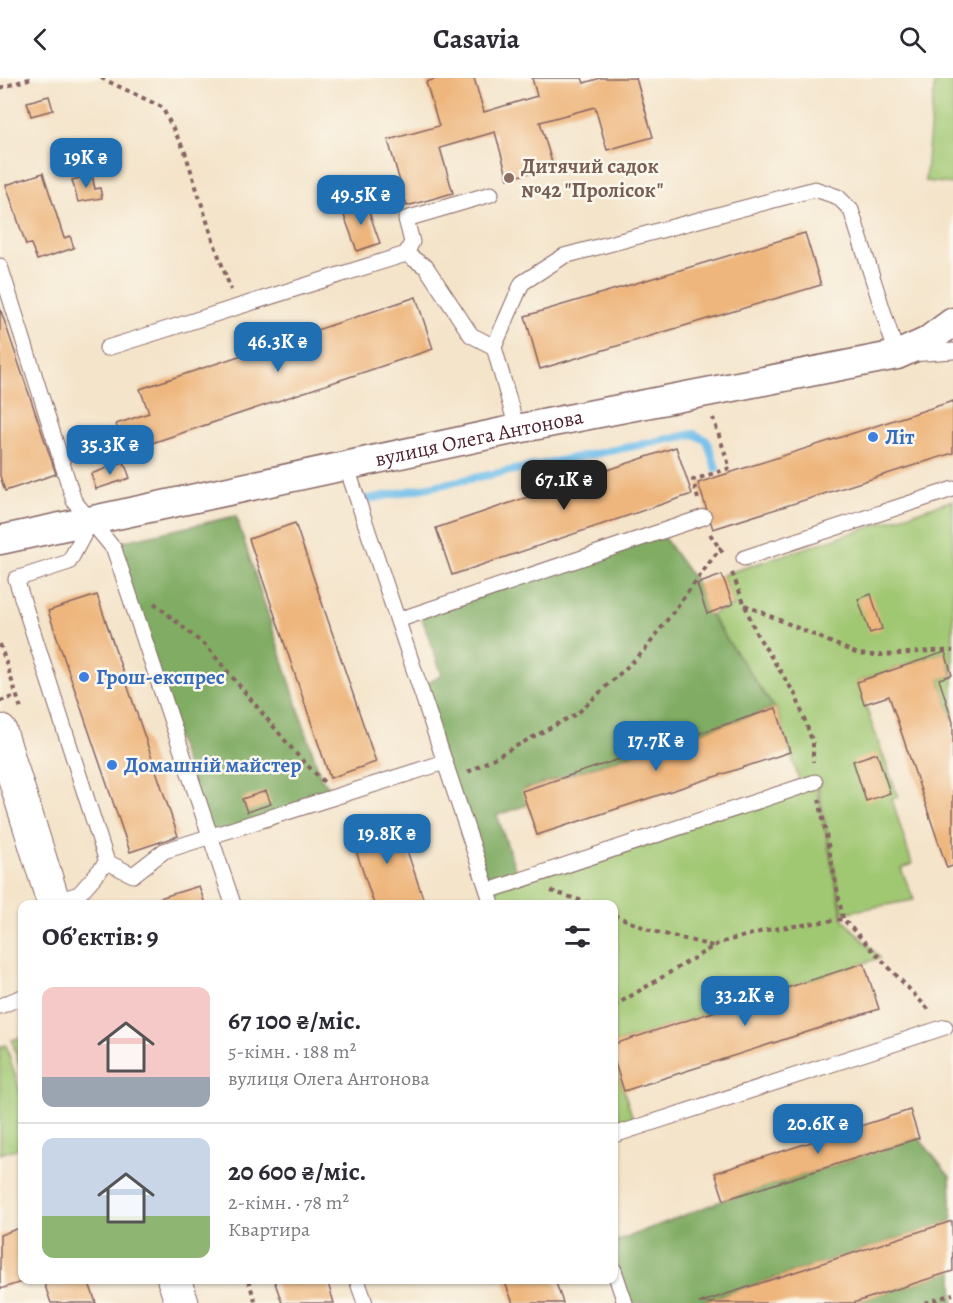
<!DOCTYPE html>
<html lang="uk">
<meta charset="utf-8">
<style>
body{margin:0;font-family:Alegreya,serif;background:#f7f7f7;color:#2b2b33;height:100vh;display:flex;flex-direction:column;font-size:22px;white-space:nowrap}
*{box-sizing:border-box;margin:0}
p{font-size:20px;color:#7c7c81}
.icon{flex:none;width:33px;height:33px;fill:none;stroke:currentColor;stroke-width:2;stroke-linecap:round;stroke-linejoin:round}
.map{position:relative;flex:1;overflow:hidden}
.drawer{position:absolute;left:18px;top:822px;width:600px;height:384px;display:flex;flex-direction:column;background:#fff;border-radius:12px;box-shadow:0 2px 4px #0004}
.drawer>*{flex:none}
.price{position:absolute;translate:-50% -51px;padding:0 14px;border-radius:12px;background:#1f6fb2;color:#fff;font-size:20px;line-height:39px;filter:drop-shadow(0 2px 3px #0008)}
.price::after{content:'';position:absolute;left:50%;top:36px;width:18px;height:14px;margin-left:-9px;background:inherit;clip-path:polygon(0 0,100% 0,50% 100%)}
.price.active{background:#222;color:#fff}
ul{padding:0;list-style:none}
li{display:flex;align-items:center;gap:18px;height:150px;padding:0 24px}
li+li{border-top:2px solid #e1e1e2}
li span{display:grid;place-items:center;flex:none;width:168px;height:120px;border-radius:12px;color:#555}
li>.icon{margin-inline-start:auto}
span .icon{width:72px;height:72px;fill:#fffc;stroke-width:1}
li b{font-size:26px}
h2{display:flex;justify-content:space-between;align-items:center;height:72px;padding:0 24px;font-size:26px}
header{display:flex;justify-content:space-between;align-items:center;height:78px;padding:0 24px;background:#fff;font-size:27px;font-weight:700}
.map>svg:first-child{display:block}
.green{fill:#a0c772;stroke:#75734e;stroke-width:1.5}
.forest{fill:#80ac64;stroke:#656648;stroke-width:1.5}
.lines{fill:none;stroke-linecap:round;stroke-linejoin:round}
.stream{stroke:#70beea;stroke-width:8}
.building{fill:#eeb57c}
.lane-casing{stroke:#866463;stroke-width:17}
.street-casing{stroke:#866463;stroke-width:31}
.secondary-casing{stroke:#866463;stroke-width:35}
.path{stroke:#866463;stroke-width:4;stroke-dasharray:4.5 4.5;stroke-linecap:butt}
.lane{stroke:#fff;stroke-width:15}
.street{stroke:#fff;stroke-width:28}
.secondary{stroke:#fff;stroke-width:33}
.education-dot{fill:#8d6e63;stroke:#fbf7ec;stroke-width:2}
.shop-dot{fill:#3f7fe0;stroke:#fbf7ec;stroke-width:2}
.labels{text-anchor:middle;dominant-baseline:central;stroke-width:5;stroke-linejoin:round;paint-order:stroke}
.education-label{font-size:21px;font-weight:bold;fill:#785e54;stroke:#fbf7ec;text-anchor:start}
.street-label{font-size:21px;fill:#4a1f2b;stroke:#fbf7ec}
.shop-label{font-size:21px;font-weight:bold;fill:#366cbe;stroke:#fbf7ec;text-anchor:start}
</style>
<header><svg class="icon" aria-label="back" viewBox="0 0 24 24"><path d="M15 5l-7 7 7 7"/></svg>Casavia<svg class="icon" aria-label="search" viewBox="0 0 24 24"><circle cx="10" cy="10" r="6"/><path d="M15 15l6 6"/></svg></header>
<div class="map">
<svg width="953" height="1225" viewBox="0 0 953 1225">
<rect width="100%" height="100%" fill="#fbf7ec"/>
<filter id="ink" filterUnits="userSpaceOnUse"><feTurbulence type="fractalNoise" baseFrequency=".0167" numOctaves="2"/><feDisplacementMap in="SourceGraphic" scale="12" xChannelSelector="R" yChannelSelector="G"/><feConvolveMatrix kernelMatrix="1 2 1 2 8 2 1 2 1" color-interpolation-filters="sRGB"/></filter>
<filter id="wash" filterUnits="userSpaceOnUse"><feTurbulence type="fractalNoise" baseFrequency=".008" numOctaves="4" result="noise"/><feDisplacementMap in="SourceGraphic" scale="24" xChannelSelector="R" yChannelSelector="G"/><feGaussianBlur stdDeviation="1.35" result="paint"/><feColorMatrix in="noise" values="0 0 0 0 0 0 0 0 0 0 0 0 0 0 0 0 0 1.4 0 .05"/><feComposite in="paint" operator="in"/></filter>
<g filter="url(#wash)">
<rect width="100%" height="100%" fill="#f4e4ca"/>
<!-- green -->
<g class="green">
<polygon points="935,0 953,0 953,106 925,103"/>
<polygon points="953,422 953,644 939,601 952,597 945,574 857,604 898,719 892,721 912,786 901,791 914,822 843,835 817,703 801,708 776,630 774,630 710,537 733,528 722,497"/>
<polygon points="815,704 843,841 880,880 614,966 614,826 492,826 488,813"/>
<polygon points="22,959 22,998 12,962"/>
<polygon points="6,967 22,1020 22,1069 0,1076 0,969"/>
<polygon points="614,982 636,1050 614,1057"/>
</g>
<!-- forest -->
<g class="forest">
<polygon points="236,438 321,700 338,718 210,758 111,466"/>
<polygon points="660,454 697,506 707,535 710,537 774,630 523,712 527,727 497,737 519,802 488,813 420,610 442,597 420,535"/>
<polygon points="919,1060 950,1099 952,1143 697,1225 625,1225 614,1192 614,1164 724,1122"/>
<polygon points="953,1193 953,1225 853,1225"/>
</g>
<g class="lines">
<!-- stream -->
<polyline class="stream" points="364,422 694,356 707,363 716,390"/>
</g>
<g id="blocks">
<!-- building -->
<g class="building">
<polygon points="439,0 474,0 484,34 537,18 532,0 582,0 584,5 600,0 636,0 653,59 607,72 595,29 540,44 553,88 508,101 495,54 440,70 453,115 407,128 388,62 439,48 426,4"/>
<polygon points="49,18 53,32 31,38 27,24"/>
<polygon points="43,95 64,160 70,158 74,170 37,182 31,166 26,167 6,107"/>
<polygon points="92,97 95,111 100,110 102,120 78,124 72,102"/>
<polygon points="365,123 380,165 357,173 342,132"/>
<polygon points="805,155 821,207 540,291 525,238"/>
<polygon points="416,219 433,271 125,374 116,346 149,335 140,311"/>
<polygon points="0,230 56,396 5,413 0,398"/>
<polygon points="953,323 953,375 713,451 698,405"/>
<polygon points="676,369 692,416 452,497 436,450"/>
<polygon points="124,384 130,400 96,411 91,396"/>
<polygon points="295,445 376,684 330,700 249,461"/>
<polygon points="722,497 733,526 707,536 697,506"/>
<polygon points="871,516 882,551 870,555 858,521"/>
<polygon points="97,517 178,758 130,774 48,533"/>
<polygon points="945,574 952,597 939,601 953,644 953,788 947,790 889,618 864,626 857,604"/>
<polygon points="776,630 790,674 537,757 522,713"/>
<polygon points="877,675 890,715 866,723 853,683"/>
<polygon points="266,713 271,726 247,734 242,721"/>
<polygon points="396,740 425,826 374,826 350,755"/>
<polygon points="199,808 205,826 154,826 153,822"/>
<polygon points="864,885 879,931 624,1013 614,982 614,966"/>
<polygon points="910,1032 919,1060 724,1122 715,1095"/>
<polygon points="952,1143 953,1193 853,1225 699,1225"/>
<polygon points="22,1149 22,1202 28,1202 0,1211 0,1157"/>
<polygon points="43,1202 88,1202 96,1225 51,1225"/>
<polygon points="274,1202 327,1202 334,1225 282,1225"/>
<polygon points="504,1202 555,1202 563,1225 513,1225"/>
</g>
</g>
</g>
<g filter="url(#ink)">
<use href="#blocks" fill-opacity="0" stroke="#866463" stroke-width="1.5"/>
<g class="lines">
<defs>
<g id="lane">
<polyline points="406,176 412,164 406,141 491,116"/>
<polyline points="0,188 74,423 114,471 233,826"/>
<polyline points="494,269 522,205 564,178 815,111 838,119 851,132 897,277 953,273"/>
<polyline points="107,270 406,176 426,189 471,257 494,269 517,351"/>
<polyline points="346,387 492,826"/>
<polyline points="91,443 69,484 16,501 107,784"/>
<polyline points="744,480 953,411"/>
<polyline points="398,542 704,439"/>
<polyline points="488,813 815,704"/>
<polyline points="54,824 79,816 107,784 133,797 164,773 445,684"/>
<polyline points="0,928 22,919"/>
<polyline points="614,1057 945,949"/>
<polyline points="614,1192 625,1225"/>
<polyline points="357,1202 365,1225"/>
</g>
<g id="street">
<path id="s1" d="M 0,462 L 517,351 L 897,277 L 926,264 L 953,244"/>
</g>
<g id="secondary">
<polyline points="0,653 54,826"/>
<polyline points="174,1202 182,1225"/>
</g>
</defs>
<!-- lane casing -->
<use href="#lane" class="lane-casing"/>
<!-- street casing -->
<use href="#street" class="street-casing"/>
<!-- secondary casing -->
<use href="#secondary" class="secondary-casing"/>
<!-- path -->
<g class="path">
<polyline points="101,0 162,29 185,74 213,162 231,212"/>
<polyline points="0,10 32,0"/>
<polyline points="698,421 693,402 730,390 713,340"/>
<polyline points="710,456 724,477"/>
<polyline points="732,495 756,555 796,618 813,665 813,684"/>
<polyline points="154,525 208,570 298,678 324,704"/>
<path d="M 745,527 L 858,576 C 890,580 921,571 953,573"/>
<polyline points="0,566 22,634"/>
<polyline points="0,623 17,618"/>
<polyline points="468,694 578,635 645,572 721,469"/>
<polyline points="819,721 843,841"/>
<polyline points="551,813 592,826"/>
<polyline points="614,837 652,853 713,868"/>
<polyline points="614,928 719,865 767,852 843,841 931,934"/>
<polyline points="248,1202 256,1225"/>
<polyline points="925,1225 953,1216"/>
</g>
<!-- lane -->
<use href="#lane" class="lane"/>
<!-- street -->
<use href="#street" class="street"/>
<!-- secondary -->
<use href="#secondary" class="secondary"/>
</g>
</g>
<!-- markers -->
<circle class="education-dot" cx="509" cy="100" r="6"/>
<g class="shop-dot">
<circle cx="873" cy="359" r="6"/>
<circle cx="84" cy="599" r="6"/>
<circle cx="112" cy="687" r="6"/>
</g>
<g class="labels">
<!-- education labels -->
<g class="education-label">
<text x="521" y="88">Дитячий садок<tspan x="521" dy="24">№42 "Пролісок"</tspan></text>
</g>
<!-- street labels -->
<g class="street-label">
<text stroke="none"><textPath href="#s1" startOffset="490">вулиця Олега Антонова</textPath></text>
</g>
<!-- shop labels -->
<g class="shop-label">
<text x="885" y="359">Літ</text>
<text x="96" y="599">Грош-експрес</text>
<text x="124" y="687">Домашній майстер</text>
</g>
</g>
</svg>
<b class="price" style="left:86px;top:111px">19K ₴</b>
<b class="price" style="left:361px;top:148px">49.5K ₴</b>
<b class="price" style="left:278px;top:295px">46.3K ₴</b>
<b class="price" style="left:110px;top:398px">35.3K ₴</b>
<b class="price active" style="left:564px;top:433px">67.1K ₴</b>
<b class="price" style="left:656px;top:694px">17.7K ₴</b>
<b class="price" style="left:387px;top:787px">19.8K ₴</b>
<b class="price" style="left:745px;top:949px">33.2K ₴</b>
<b class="price" style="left:818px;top:1077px">20.6K ₴</b>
<section class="drawer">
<h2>Об’єктів: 9<svg class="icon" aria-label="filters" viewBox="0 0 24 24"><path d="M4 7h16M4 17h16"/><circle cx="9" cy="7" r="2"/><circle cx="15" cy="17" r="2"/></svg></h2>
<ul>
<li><span style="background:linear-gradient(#f6c9c9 75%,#9aa5b1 0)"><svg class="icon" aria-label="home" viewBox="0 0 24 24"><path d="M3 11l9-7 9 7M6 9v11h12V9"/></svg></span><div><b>67 100 ₴/міс.</b><p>5-кімн. · 188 m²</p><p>вулиця Олега Антонова</p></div></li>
<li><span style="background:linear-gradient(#c9d6e8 65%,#8fb573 0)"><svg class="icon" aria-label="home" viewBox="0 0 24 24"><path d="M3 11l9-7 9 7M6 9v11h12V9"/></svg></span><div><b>20 600 ₴/міс.</b><p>2-кімн. · 78 m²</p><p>Квартира</p></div></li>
</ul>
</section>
</div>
